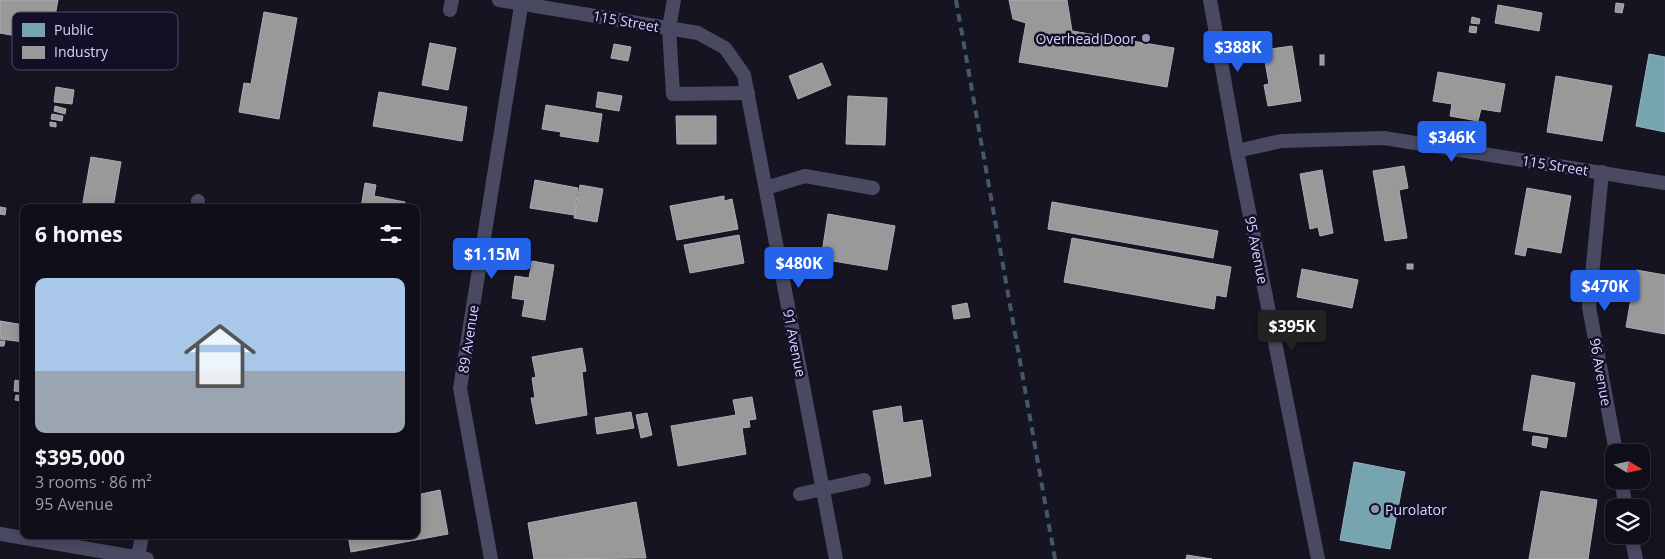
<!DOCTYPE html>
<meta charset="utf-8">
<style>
body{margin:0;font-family:"Open Sans",sans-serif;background:#191822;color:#f1f3f6;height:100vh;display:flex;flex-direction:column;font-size:19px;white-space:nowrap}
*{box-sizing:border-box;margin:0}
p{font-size:16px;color:#9c9ca2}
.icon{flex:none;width:28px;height:28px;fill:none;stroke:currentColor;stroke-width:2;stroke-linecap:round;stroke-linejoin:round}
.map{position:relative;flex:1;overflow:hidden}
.side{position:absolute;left:20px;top:204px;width:400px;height:335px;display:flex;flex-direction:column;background:#100f19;border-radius:10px;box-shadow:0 2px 12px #0003,0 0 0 1px #302f38}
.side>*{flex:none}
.needle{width:32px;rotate:100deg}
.buttons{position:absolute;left:1605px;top:444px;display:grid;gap:10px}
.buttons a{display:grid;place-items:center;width:45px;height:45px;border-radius:10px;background:#100f19;box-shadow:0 2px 12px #0003,0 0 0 1px #302f38;font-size:25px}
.price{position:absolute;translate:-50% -42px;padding:0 11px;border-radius:5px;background:#2563eb;color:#fff;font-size:16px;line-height:32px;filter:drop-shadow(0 1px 2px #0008)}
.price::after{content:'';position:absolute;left:50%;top:30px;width:15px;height:11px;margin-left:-8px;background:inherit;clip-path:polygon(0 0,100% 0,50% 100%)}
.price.active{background:#222;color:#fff}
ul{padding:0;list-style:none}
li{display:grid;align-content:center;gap:10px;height:265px;padding:0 15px}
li+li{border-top:1px solid #302f38}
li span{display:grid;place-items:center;height:155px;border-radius:10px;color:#555}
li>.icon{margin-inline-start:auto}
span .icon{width:90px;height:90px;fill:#fffc;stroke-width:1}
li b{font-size:21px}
h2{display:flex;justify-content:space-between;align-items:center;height:60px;padding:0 15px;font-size:21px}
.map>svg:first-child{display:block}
.public{fill:#76a5af;stroke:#94b3c7}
.industry{fill:#999;stroke:#acabb8}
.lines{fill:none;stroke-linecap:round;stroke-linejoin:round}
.minor{stroke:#4a4962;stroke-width:14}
.rail{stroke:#43596b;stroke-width:4;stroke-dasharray:8 6;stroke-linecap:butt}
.poi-dot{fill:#9591b1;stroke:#130f26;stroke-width:2}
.labels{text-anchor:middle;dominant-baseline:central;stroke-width:5;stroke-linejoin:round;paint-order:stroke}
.street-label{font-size:14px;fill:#d9d4ff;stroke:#130f26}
.poi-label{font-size:14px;fill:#d9d4ff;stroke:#130f26;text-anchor:end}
.key{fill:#130f26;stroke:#4e4a67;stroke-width:1}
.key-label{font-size:14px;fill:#d9d4ff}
</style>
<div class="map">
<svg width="1665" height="559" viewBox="0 0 1665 559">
<rect width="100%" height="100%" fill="#161421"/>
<!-- public -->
<g class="public">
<polygon points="1649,54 1665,57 1665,132 1636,126"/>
<polygon points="1354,462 1405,472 1390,549 1340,540"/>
</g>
<!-- industry -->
<g class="industry">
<polygon points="0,0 58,0 50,42 0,33"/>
<polygon points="1009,0 1067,0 1072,31 1174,48 1167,87 1019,62 1026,23 1013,19"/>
<polygon points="1616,3 1624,4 1622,13 1615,12"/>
<polygon points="1498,5 1542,13 1539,31 1495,23"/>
<polygon points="264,12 297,18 279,119 239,112 244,83 251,84"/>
<polygon points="1472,17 1480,19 1479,24 1471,23"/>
<polygon points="1470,26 1477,27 1476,33 1469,32"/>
<polygon points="430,43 456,48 448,90 422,85"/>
<polygon points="614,44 631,47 628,61 611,58"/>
<polygon points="1292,46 1301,101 1268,106 1264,85 1269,84 1263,50"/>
<rect x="1320" y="55" width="4" height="10"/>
<polygon points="822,63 831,85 798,99 789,76"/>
<polygon points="1438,72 1505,84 1500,112 1481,109 1478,121 1450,116 1452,104 1433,101"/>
<polygon points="1556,76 1612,86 1602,141 1547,132"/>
<polygon points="56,87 74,90 72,104 54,102"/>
<polygon points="379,92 467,107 462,141 373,126"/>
<polygon points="598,92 622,96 619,111 596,107"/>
<polygon points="848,96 887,98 885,145 846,144"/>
<polygon points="546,105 602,114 598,142 560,136 561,132 542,129"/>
<polygon points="55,106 66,109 65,114 54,111"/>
<polygon points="52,114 63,116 62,121 51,119"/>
<polygon points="676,116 716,116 716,144 677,144"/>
<polygon points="50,122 56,123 56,127 50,126"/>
<polygon points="91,157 121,162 113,208 82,208"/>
<polygon points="1404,166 1408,188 1399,190 1407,238 1385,241 1373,171"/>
<polygon points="1322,170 1333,233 1320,236 1318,227 1310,229 1300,174"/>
<polygon points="535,180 578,188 574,215 530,208"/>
<polygon points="365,183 376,185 374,196 405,202 404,208 361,208"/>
<polygon points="580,185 603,189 597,222 574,218"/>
<polygon points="1527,188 1571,196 1561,253 1527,247 1525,256 1515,254"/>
<polygon points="724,196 724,201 732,199 738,229 677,240 670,206"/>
<polygon points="1052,202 1218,231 1213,258 1048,229"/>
<polygon points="0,207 6,208 5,215 0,214"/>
<polygon points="828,214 895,226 887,270 821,259"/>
<polygon points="739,235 744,263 690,273 684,245"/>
<polygon points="1072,238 1231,267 1226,297 1216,295 1214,309 1064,282"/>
<polygon points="532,261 554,265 545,320 522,316 525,300 512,298 515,276 529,278"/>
<rect x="1407" y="264" width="6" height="5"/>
<polygon points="1302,269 1358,280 1352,308 1297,297"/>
<polygon points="1636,270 1665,275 1665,334 1626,327"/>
<polygon points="967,303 970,317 954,319 952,306"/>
<polygon points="0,321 24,325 24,342 0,339"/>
<polygon points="0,341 5,341 4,346 0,346"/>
<polygon points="582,348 586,371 582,372 587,415 536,424 531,398 535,398 532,378 536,377 532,357"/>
<polygon points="1532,375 1575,383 1566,437 1523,430"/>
<polygon points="15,380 24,382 23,392 14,391"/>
<polygon points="16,395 22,396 21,401 15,400"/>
<polygon points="752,397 756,419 749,420 750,427 742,428 746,454 678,466 671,426 736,415 733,400"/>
<polygon points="901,406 903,423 922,420 931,476 885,484 873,411"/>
<polygon points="631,412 634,428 597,434 595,418"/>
<polygon points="647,413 652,435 641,438 636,415"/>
<polygon points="1533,436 1548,438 1546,448 1532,445"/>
<polygon points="440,490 448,534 351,552 348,535 416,535 416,495"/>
<polygon points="1541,491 1597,500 1588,559 1529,559"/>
<polygon points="636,502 646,558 534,559 528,523"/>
<polygon points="1187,555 1212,559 1186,559"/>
</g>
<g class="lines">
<!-- minor -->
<g class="minor">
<polyline points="499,0 698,33 725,48 744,75 836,559"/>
<polyline points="674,0 669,28 673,94 748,93"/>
<polyline points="1210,0 1237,151 1318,559"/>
<polyline points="450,10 452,0"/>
<polyline points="1237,151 1281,141 1384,138 1665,183"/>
<polyline points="1602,172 1589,307 1616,452"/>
<polyline points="766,188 805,176 873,188"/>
<polyline points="197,208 198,201"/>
<polyline points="1621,480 1626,508"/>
<polyline points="800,494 864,480"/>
<polyline points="0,534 147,559"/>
<polyline points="1631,535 1636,559"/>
<polyline points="138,557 142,535"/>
<polyline points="491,559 460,388 522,0"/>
</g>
<!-- rail -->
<polyline class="rail" points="956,0 1055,559"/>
</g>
<!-- markers -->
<g class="poi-dot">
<circle cx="1146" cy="38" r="5"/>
<circle cx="1375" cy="509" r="5"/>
</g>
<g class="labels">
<!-- street labels -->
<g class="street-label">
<text transform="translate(626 21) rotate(10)">115 Street</text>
<text transform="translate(1555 165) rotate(9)">115 Street</text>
<text transform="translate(1257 250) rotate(79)">95 Avenue</text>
<text transform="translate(468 339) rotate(-81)">89 Avenue</text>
<text transform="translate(795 343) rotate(79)">91 Avenue</text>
<text transform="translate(1601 372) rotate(80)">96 Avenue</text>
</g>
<!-- poi labels -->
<g class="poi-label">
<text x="1136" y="38">Overhead Door</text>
<text x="1385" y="509" text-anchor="start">Purolator</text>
</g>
</g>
<!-- legend -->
<rect x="12" y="12" width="166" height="58" rx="8" class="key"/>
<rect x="22" y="23" width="23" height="14" fill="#76a5af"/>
<rect x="22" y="46" width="23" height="13" fill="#999"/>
<g class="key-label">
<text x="54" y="35">Public</text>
<text x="54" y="57">Industry</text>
</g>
</svg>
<div class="buttons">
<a><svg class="needle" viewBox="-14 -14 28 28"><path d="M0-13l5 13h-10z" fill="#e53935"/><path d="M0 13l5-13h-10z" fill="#9c9ca2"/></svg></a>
<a><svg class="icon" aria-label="layers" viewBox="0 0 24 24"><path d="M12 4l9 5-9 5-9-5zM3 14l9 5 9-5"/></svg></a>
</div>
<b class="price" style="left:1238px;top:73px">$388K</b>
<b class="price" style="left:1452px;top:163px">$346K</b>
<b class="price" style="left:492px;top:280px">$1.15M</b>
<b class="price" style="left:799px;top:289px">$480K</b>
<b class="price" style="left:1605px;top:312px">$470K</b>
<b class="price active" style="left:1292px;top:352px">$395K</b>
<section class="side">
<h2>6 homes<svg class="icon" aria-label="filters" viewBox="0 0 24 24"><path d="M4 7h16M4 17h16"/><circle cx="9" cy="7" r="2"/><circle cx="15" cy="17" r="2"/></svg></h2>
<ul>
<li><span style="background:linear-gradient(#a9c7e8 60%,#9aa5b1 0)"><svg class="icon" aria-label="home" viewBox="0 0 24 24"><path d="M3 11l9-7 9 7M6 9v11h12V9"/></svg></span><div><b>$395,000</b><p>3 rooms · 86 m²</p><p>95 Avenue</p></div></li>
</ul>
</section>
</div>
